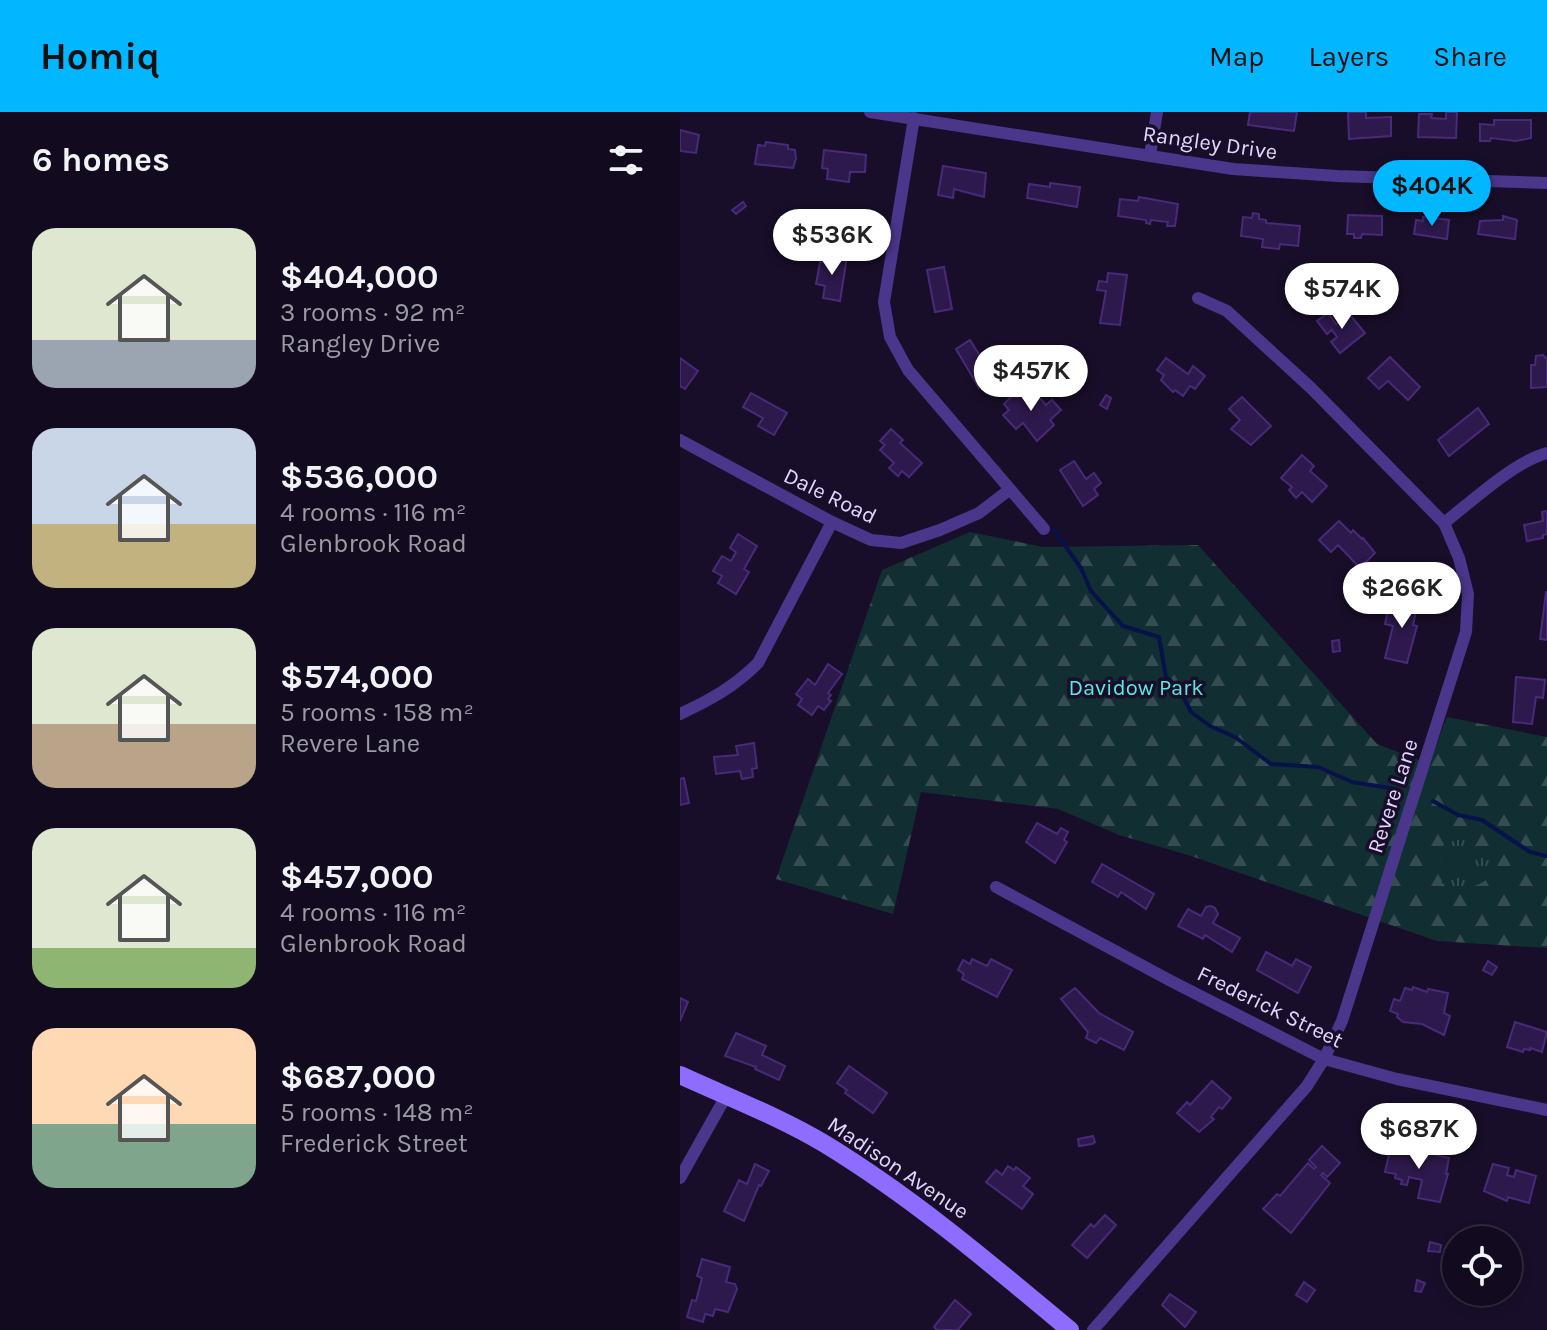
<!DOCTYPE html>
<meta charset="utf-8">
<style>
body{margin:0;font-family:Karla,sans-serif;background:#1b1328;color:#f1f3f6;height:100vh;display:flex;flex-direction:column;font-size:30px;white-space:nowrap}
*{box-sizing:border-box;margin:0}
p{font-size:26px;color:#9c9aa4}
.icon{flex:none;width:44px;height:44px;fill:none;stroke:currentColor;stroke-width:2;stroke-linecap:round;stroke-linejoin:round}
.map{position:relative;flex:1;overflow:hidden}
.drawer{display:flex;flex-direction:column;background:#120a1f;width:680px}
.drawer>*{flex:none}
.buttons{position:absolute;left:762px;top:1114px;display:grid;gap:16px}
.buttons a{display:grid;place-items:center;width:80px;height:80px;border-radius:50%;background:#120a1f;box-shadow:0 4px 12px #0003,0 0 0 2px #312b3d;font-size:40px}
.price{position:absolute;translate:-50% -68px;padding:0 18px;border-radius:28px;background:#fff;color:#222;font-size:26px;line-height:52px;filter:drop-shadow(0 2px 4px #0008)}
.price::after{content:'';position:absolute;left:50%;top:48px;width:24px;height:18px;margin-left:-12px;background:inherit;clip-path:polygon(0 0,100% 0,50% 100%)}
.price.selected{background:#02b6ff;color:#111}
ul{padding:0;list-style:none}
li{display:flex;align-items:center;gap:24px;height:200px;padding:0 32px}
li span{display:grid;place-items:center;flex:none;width:224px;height:160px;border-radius:24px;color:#555}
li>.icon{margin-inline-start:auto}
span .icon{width:96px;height:96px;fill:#fffc;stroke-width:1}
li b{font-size:34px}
h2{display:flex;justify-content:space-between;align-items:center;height:96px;padding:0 32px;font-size:34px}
header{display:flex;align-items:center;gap:48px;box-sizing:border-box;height:112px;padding:0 40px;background:#02b6ff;color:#111}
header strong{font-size:38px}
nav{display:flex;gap:44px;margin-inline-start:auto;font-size:28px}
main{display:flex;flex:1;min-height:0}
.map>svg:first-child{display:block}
.forest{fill:url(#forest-firs)}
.park{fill:url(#park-tufts)}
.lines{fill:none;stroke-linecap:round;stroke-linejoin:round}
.stream{stroke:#071249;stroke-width:4}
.building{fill:#2d194b;stroke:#482a79;stroke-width:2}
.street{stroke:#4a368b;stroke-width:12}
.secondary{stroke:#8d6dff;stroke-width:18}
.labels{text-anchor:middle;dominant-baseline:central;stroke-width:7;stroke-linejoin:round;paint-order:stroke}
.street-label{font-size:22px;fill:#e3d6ff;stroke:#180e29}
.park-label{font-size:22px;fill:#5ae8df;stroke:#180e29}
</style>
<header>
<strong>Homiq</strong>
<nav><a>Map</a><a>Layers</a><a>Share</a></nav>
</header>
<main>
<section class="drawer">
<h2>6 homes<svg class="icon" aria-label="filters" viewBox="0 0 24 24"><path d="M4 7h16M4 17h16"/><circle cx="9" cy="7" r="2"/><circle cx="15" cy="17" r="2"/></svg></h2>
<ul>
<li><span style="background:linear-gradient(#dfe7d0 70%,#9aa5b1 0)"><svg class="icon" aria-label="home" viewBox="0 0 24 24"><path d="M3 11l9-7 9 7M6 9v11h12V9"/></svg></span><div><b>$404,000</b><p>3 rooms · 92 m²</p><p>Rangley Drive</p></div></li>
<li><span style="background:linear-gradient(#c9d6e8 60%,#c2b280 0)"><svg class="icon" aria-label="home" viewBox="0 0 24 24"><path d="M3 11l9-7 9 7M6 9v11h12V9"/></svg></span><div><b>$536,000</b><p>4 rooms · 116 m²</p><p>Glenbrook Road</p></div></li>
<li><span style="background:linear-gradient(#dfe7d0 60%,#b9a48a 0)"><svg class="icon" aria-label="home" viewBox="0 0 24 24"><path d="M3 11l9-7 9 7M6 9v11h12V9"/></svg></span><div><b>$574,000</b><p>5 rooms · 158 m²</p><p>Revere Lane</p></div></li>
<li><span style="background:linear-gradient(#dfe7d0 75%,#8fb573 0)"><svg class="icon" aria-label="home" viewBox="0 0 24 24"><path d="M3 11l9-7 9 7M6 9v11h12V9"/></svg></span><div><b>$457,000</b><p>4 rooms · 116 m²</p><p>Glenbrook Road</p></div></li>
<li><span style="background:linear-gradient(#ffd9b3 60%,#7fa58c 0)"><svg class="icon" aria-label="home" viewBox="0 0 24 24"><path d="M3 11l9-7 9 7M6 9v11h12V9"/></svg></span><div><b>$687,000</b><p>5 rooms · 148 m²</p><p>Frederick Street</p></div></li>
</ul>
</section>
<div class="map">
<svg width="867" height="1218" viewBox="0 0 867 1218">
<defs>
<pattern id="forest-firs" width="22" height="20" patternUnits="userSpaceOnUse" patternTransform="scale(2)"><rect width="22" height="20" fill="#112e33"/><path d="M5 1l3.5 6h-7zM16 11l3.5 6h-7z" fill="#344c52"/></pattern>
<pattern id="park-tufts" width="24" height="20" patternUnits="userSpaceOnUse" patternTransform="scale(2)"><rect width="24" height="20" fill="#112e33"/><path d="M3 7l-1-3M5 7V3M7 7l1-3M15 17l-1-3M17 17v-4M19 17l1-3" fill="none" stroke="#344c52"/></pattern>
</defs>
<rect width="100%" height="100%" fill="#180e29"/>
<!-- forest -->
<polygon class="forest" points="290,420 363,435 518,433 697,632 749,652 767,605 867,625 867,836 757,829 508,743 439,723 378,697 241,680 213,802 96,767 202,458"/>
<!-- park -->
<path class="park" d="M 781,727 L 792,732 L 811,748 L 813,759 C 804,777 779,779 762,771 L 760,739 L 765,731 Z"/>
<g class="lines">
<!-- stream -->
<g class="stream">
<polyline points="374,418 401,456 411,479 443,514 479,525 486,565 499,576 511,600 530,614 555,625 591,652 638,655 672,670 716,677"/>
<polyline points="753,689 778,703 802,708 850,740 867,744"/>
</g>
</g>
<!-- building -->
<g class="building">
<polygon points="570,0 617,0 614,19 568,13"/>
<polygon points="668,0 686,0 686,6 711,5 711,24 669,27"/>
<polygon points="766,0 777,0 776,26 738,25 739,2 752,2 751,6 766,7"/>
<polygon points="814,8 851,8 851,26 836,29 811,26 810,29 800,29 800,12 814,13"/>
<polygon points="0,18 19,23 16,41 0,39"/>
<polygon points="86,30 108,33 108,37 115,38 116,47 113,56 75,52 78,33 85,34"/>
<polygon points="144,38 186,43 185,60 170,60 169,70 147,67 148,57 142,56"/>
<polygon points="263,54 306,61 304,85 274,77 273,86 258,83"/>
<polygon points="370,71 400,75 397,95 347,86 349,72 370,75"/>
<polygon points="459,85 498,92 495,114 487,114 488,110 471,108 470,112 466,111 466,108 438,104 440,87 458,89"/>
<polygon points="63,90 66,94 56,102 52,98"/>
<polygon points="573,101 579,102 579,107 586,108 586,111 620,114 618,134 600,132 599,137 582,135 583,127 561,124 563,105 572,106"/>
<polygon points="668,103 702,104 702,123 682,122 681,126 674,126 674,122 667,122"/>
<polygon points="823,104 837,108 835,127 798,122 800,109 823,108"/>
<polygon points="743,105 769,108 767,127 734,122 736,108 743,109"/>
<polygon points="149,142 167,145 160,189 143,186 145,174 136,172 140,150 148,151"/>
<polygon points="264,155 272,197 255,200 247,158"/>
<polygon points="428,161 447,163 440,213 420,211 426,179 417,178 419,169 427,170"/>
<polygon points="648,201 656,212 660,209 663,212 671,204 685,221 660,241 651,230 657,225 652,218 647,222 637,209"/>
<polygon points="290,228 314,266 299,276 276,237"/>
<polygon points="863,243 867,247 867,275 851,276 851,253 855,253 856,244"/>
<polygon points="710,245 740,275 728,288 708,269 699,277 688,266"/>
<polygon points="0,246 18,259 5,277 0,274"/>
<polygon points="486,246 508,262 513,254 525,264 515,277 510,274 503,284 495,278 493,280 481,268 484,263 477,258"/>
<polygon points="352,277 366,293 372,288 381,298 370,308 374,313 357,329 343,311 336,317 323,303 329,298 324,292 338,278 344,284"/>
<polygon points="71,281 107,301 94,323 78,314 83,306 63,295"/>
<polygon points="426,283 431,286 427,297 420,293"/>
<polygon points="562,285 591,314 571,333 551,317 560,308 549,297"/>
<polygon points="798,296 809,312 769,344 758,328"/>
<polygon points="211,317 223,328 220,331 242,351 229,365 222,359 218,364 209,356 214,351 200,338 205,333 200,329"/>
<polygon points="622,343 634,354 630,359 647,374 632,390 622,380 616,386 609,378 612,375 601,366"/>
<polygon points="394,349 406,367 414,361 421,371 414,377 418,383 403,394 380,358"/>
<polygon points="867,399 867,422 863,423 863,426 847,429 844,413 863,409 862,400"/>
<polygon points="659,409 671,421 673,418 682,427 683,426 695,441 680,456 658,433 651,440 639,428"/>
<polygon points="58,422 77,434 64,457 69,460 56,482 38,471 42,464 33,459 42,444 51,449 56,440 50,436"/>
<polygon points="866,480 867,480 867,528 860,527"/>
<polygon points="720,485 738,490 733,513 737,514 727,551 705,546 713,514 705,512 708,498 716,500"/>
<polygon points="659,528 660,539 653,540 652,529"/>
<polygon points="148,552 162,562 148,581 151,583 148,587 151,589 144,598 138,594 132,603 118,593 122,587 116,582 128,567 135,573"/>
<polygon points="836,565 865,568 863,586 856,585 852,612 833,610"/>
<polygon points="74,631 77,656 72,657 73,665 62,667 60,659 36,662 34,645 58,643 56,634"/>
<polygon points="4,666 9,691 0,693 0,667"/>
<polygon points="357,711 377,722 381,716 388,720 384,728 387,730 375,751 346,730"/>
<polygon points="422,752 474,782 466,797 441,780 438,785 412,770"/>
<polygon points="531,794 535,796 538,802 533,811 560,826 552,840 525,823 523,827 498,814 508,797 521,804 526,795"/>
<polygon points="586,840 612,854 616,847 631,855 618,881 577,858"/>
<polygon points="292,847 307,854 311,847 332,858 317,885 282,867 284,862 278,858 283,848 290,852"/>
<polygon points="808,849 817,855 812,863 803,858"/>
<polygon points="733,875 747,880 748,877 768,881 764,901 770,904 764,923 742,912 723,910 717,905 718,902 710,899 714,887 720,889 725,876 732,878"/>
<polygon points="395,876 419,901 453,920 444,938 420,926 416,931 406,926 408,920 381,887"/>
<polygon points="0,886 8,890 0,909"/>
<polygon points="835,910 867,920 862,940 850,936 850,938 844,937 843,940 827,935"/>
<polygon points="56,921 86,934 82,943 105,954 99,968 75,957 76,955 45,944"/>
<polygon points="169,954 207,981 193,1001 165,981 167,978 157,971"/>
<polygon points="532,969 551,986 542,997 539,995 531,1005 534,1007 519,1020 497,1001 507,990 510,993"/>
<polygon points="413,1024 415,1030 412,1032 399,1034 398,1027"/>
<polygon points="712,1030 731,1035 730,1043 731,1041 747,1047 748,1041 769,1046 766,1062 768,1062 760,1090 738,1086 742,1068 729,1065 727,1073 721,1072 722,1068 715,1066 716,1062 705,1060"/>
<polygon points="642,1034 660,1051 647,1065 643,1061 641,1063 650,1071 611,1121 583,1097 597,1082 600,1084 628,1051 634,1057 636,1055 629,1048"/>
<polygon points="75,1052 89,1059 81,1074 79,1073 64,1109 44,1099 59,1068 67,1072"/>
<polygon points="813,1052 829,1056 827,1063 834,1065 836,1058 856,1064 849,1091 828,1085 827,1089 804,1079"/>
<polygon points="328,1054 334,1058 336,1055 350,1066 343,1074 353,1082 342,1097 306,1070 316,1058 322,1063"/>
<polygon points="425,1103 436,1113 407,1146 392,1133 411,1112 414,1115"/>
<polygon points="750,1130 761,1133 760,1140 748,1139"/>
<polygon points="22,1147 50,1155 46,1170 55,1172 57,1177 48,1200 35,1197 33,1204 25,1202 23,1210 7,1205 12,1188 16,1189 22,1166 17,1164"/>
<polygon points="737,1168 745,1171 741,1180 735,1179"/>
<polygon points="624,1170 635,1178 627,1190 616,1183"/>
<polygon points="490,1182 516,1200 505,1215 482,1193"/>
<polygon points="275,1188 291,1202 278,1218 257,1218 254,1215"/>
</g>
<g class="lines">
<!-- street -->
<g class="street">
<polyline points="190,0 553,57 657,64 867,71"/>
<polyline points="234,6 204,190 210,225 228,258 364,417"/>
<polyline points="470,43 477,0"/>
<polyline points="0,328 152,410 191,428 221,431 260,418 299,401 329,378"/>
<path d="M 764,411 C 791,390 835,349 867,341"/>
<path d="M 0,602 C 30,588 54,575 78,551 L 152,410"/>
<polyline points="316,775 491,869 644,947 717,967 867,998"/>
<polyline points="0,1066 46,984"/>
<polyline points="413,1218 627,974 644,947 662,909 786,520 788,482 779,446 764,411 631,276 547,199 518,186"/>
</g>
<!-- secondary -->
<path class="secondary" d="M 0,963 C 48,985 100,1005 145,1032 C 232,1085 311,1152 390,1218"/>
</g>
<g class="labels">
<!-- street labels -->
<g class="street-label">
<text transform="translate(530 31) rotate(8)">Rangley Drive</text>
<text transform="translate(150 384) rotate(26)">Dale Road</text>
<text transform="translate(713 684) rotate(-72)">Revere Lane</text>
<text transform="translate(590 895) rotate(26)">Frederick Street</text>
<text transform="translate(218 1056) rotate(34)">Madison Avenue</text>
</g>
<!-- park labels -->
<g class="park-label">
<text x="456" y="576">Davidow Park</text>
</g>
</g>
</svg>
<div class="buttons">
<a><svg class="icon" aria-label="locate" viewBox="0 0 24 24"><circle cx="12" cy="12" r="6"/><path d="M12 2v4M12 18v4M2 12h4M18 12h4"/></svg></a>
</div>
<b class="price selected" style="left:752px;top:116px">$404K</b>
<b class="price" style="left:152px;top:165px">$536K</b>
<b class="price" style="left:662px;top:219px">$574K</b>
<b class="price" style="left:351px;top:301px">$457K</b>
<b class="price" style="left:722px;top:518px">$266K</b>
<b class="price" style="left:739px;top:1059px">$687K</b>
</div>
</main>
